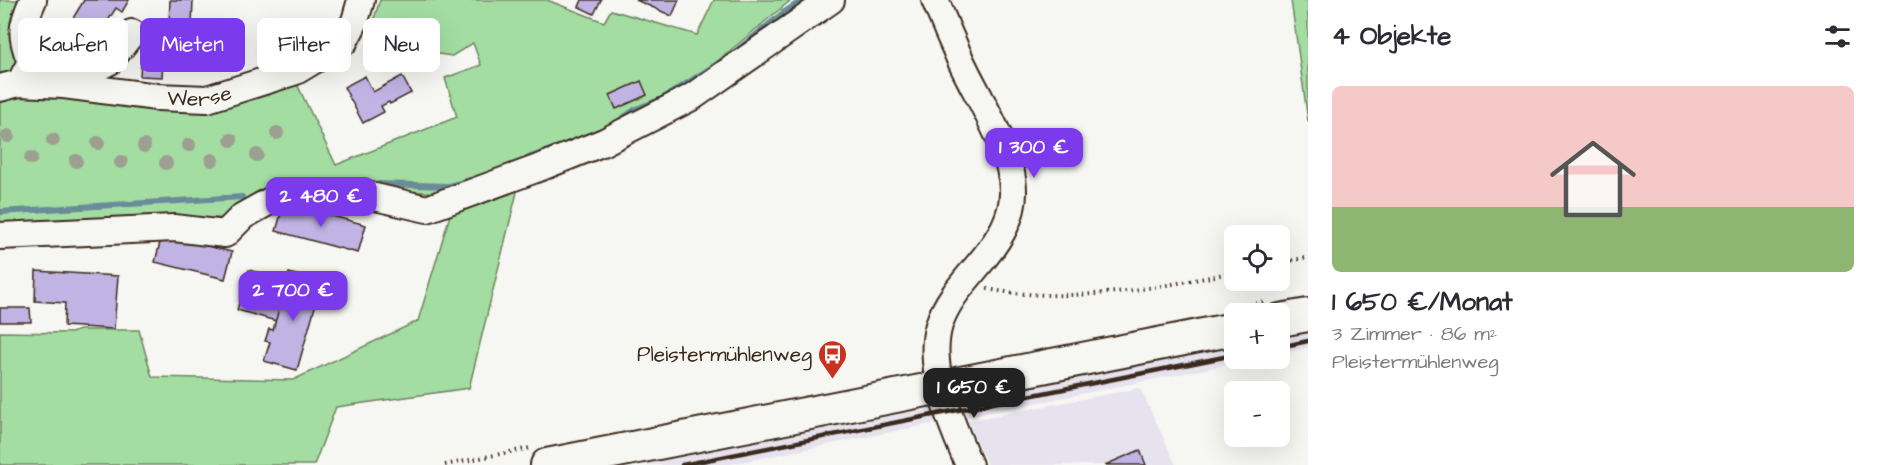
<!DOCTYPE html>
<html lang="de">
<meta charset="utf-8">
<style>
body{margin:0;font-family:"Architects Daughter",sans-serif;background:#f7f7f7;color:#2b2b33;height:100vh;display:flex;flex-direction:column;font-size:22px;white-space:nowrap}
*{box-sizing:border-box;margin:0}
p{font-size:20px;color:#7c7c81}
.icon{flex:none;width:33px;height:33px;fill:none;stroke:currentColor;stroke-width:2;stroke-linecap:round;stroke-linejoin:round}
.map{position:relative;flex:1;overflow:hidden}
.panel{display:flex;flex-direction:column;background:#fff;width:570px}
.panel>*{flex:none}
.guide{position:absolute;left:18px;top:18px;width:570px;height:54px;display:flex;gap:12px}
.controls{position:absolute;left:1224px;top:225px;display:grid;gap:12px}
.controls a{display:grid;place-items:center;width:66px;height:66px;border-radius:9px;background:#fff;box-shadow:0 6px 24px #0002;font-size:30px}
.price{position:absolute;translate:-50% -51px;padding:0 14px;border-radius:12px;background:#7c3aed;color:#fff;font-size:20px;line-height:39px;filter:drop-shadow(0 2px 3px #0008)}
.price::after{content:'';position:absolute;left:50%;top:36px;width:18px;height:14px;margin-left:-9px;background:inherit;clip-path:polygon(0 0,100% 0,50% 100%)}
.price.on{background:#222;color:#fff}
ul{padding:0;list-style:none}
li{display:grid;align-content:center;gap:12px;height:318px;padding:0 24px}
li+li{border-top:2px solid #e1e1e2}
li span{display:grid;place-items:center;height:186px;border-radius:9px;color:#555}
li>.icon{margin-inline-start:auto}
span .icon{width:108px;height:108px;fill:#fffc;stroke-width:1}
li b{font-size:26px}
h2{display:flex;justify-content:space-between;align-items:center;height:72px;padding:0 24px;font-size:26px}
.chip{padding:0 21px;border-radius:9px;background:#fff;box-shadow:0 6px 24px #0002;font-size:21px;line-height:54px}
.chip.on{background:#7c3aed;color:#fff}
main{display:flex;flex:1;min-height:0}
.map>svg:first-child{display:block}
.built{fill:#e6e2ee}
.green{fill:#a3dda2;stroke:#6f8460;stroke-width:1.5}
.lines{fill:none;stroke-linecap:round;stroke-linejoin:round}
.stream{stroke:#698c98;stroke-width:6}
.building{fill:#c1b3e4;stroke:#3b2a1e;stroke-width:1.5}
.minor-casing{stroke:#3b2a1e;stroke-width:30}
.major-casing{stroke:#3b2a1e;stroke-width:36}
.path{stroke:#3b2a1e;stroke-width:4;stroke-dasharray:1.5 4.5;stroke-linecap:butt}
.minor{stroke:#f6f6f2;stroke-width:26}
.major{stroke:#f6f6f2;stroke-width:32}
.rail{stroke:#3b2a1e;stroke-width:4.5}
.tree{fill:#9d9f90}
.labels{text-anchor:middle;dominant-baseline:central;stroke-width:5;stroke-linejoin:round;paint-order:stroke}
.street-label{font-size:21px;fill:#3b2a1e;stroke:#f6f6f2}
.poi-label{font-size:21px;fill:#3b2a1e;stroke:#f6f6f2;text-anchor:end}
</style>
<main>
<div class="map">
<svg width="1308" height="465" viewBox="0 0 1308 465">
<rect width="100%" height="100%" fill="#f6f6f2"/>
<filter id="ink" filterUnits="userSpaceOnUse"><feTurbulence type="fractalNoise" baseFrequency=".0167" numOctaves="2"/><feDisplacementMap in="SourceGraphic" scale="12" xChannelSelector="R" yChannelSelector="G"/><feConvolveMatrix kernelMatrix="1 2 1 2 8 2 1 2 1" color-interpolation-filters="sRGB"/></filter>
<g filter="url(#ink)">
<!-- built -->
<g class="built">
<polygon points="1308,330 1308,348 1280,354 1280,336"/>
<polygon points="1234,345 1234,358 1255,359 726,465 639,465 963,402 1106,373 1125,366"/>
<polygon points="1140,388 1176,465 987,465 968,421"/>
</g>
<!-- green -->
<g class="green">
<polygon points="0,0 32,0 27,50 140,86 147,110 211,109 293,76 336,165 457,117 445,78 481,65 473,43 452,56 424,52 369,34 380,0 547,0 604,22 611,10 697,35 714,0 791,0 691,83 609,129 441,193 270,183 246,217 0,227"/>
<polygon points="1291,0 1308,0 1308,121"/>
<polygon points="519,184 469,388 336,407 314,465 0,465 0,332 71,333 80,330 139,330 152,377 293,380 418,321 453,205"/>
</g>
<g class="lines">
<!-- stream -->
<g class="stream">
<polyline points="619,121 636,109 662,99 730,56 783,13 803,0"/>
<polyline points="528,158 558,147"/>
<polyline points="379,184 449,186 471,180"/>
<polyline points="0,212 242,197"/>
</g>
</g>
<!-- building -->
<g class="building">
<polygon points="84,0 129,0 122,12 116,8 90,49 64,33"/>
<polygon points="170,0 193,0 191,48 168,47"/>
<polygon points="582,0 601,0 594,14 579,7"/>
<polygon points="636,0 679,0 672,16"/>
<polygon points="142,46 164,47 162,77 140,76"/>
<polygon points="365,76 373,92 402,76 411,93 390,104 389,102 381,106 384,112 363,123 344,87"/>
<polygon points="641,81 647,95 616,109 610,95"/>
<polygon points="288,204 366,225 358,253 276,231 283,207"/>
<polygon points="162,235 232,252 225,279 155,262"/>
<polygon points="249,270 287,281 276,321 237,310"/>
<polygon points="36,271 118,276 114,329 64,326 65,303 35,301"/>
<polygon points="289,273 322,282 297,370 264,361 270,342 265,341 269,329 273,330"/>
<polygon points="0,308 30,308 31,322 0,322"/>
<polygon points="1140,450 1146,465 1105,465"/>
</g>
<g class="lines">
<defs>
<g id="minor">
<path d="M 935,0 C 943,20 951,39 960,59 C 977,97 1014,151 1013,193 C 1013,218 999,239 984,258 C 968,278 946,300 939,325 C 926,368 952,425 969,465"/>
<polyline points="31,62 50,59 83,68 100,66 110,61 132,33"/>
<path d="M 24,75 L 31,62 C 20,35 21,27 33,0"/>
<path id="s1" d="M 0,88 L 19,83 L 64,85 L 157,97 L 207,99 L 296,71 L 344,42 L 355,21 L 361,0"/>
<polyline points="0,236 174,228 225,234 243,216 279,196 366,195 427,209 544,166 604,142 692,97 831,0"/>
</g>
<g id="major">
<polyline points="1280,320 1308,315"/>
<polyline points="547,465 1234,329"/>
</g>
</defs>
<!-- minor casing -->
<use href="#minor" class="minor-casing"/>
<!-- major casing -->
<use href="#major" class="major-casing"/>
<!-- path -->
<g class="path">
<polyline points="1280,263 1308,257"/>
<path d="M 987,289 C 1070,304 1153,289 1234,272"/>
<polyline points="1244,306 1263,302"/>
<polyline points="445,465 530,448"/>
</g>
<!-- minor -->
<use href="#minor" class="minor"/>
<!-- major -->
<use href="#major" class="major"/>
<!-- rail -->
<g class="rail">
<polyline points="1280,347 1308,341"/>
<polyline points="682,465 1234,355"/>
</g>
</g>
<!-- trees -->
<g class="tree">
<circle cx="277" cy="133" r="7"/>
<circle cx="8" cy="136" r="7"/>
<circle cx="53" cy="140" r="7"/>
<circle cx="231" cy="140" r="7"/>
<circle cx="98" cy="143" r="7"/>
<circle cx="189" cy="145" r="7"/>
<circle cx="144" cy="146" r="7"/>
<circle cx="257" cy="155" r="7"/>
<circle cx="31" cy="158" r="7"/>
<circle cx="212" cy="160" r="7"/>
<circle cx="76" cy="161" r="7"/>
<circle cx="121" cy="162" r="7"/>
<circle cx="166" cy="163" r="7"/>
</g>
</g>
<!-- icons -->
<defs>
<symbol id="bus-pin" viewBox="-11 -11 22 30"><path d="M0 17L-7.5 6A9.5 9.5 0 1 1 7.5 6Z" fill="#c8321e" stroke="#f6f6f2"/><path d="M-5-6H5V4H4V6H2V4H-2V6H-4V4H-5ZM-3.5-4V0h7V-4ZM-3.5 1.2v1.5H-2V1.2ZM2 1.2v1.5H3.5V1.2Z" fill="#fff"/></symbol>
</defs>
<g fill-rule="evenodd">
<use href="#bus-pin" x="816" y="338" width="33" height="45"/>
</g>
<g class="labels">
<!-- street labels -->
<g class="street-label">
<text stroke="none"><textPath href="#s1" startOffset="201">Werse</textPath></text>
</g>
<!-- poi labels -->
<g class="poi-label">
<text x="812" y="354">Pleistermühlenweg</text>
</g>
</g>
</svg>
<div class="controls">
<a><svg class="icon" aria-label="locate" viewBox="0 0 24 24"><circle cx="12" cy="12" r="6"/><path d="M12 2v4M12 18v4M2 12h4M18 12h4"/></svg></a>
<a>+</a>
<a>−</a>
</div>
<b class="price" style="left:1034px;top:179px">1 300 €</b>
<b class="price" style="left:321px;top:228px">2 480 €</b>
<b class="price" style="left:293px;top:322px">2 700 €</b>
<b class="price on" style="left:974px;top:419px">1 650 €</b>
<div class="guide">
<a class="chip">Kaufen</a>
<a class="chip on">Mieten</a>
<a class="chip">Filter</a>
<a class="chip">Neu</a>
</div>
</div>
<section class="panel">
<h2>4 Objekte<svg class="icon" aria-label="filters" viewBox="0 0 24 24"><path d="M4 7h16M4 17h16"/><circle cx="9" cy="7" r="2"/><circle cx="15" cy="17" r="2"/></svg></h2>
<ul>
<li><span style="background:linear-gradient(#f6c9c9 65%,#8fb573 0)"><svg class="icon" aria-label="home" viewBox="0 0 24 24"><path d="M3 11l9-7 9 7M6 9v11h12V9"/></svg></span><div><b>1 650 €/Monat</b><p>3 Zimmer · 86 m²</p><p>Pleistermühlenweg</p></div></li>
</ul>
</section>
</main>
